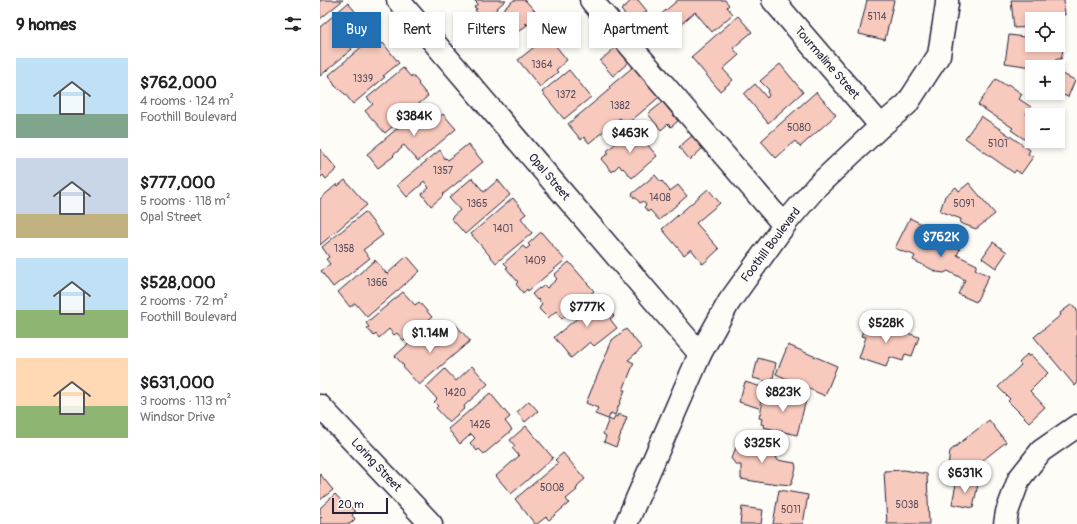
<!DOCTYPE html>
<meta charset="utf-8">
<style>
body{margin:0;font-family:Pangolin,sans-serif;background:#f2f2f2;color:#222;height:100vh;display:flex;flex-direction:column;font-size:15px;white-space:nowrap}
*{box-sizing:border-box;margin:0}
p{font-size:13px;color:#767676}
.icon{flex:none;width:22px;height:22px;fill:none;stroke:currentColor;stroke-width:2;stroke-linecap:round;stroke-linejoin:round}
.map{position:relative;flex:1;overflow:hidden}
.drawer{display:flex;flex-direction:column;background:#fff;width:320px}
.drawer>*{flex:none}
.banner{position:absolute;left:12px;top:12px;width:380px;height:36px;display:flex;gap:8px}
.tools{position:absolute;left:705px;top:12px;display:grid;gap:8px}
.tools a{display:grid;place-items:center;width:40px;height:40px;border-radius:0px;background:#fff;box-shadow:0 2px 6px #0003;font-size:20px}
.scale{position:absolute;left:12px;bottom:10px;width:56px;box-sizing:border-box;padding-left:4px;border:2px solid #22223b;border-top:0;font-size:11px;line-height:14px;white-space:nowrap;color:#22223b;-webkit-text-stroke:3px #fdfcf7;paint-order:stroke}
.price{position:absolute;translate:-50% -34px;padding:0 9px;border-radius:14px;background:#fff;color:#222;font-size:13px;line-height:26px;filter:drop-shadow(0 1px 2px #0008)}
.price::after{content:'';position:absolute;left:50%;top:24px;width:12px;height:9px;margin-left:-6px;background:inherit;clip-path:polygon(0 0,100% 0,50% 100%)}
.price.current{background:#1f6fb2;color:#fff}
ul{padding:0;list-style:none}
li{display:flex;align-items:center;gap:12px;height:100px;padding:0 16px}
li span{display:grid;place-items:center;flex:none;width:112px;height:80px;border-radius:0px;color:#555}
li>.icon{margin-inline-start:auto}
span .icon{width:48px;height:48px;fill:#fffc;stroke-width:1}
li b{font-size:17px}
h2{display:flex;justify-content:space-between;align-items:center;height:48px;padding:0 16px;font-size:17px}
.pill{padding:0 14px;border-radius:0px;background:#fff;box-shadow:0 2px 6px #0003;font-size:14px;line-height:36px}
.pill.current{background:#1f6fb2;color:#fff}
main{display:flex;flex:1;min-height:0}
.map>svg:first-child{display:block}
.building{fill:#f8c9bd;stroke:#22223b}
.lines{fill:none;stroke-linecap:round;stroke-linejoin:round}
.minor-casing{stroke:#22223b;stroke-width:25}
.major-casing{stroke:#22223b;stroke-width:25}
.minor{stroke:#fdfcf7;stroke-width:22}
.major{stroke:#fdfcf7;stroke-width:22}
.labels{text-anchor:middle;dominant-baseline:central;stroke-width:3;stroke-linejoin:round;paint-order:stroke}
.number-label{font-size:10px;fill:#584c5c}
.street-label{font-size:12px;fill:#22223b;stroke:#fdfcf7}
</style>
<main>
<section class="drawer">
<h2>9 homes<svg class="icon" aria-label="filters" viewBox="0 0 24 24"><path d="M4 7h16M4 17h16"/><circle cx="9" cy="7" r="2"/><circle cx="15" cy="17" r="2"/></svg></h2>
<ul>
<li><span style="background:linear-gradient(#bfe0f5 70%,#7fa58c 0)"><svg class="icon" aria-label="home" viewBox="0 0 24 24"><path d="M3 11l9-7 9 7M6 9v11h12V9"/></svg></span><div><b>$762,000</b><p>4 rooms · 124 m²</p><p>Foothill Boulevard</p></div></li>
<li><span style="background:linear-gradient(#c9d6e8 70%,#c2b280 0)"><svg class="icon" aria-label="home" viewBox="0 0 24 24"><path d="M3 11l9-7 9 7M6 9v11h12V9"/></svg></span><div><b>$777,000</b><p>5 rooms · 118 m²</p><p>Opal Street</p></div></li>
<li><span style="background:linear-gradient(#bfe0f5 65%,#8fb573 0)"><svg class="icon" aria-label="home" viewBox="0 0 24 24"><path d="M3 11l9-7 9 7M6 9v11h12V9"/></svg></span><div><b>$528,000</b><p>2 rooms · 72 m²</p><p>Foothill Boulevard</p></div></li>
<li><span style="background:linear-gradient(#ffd9b3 60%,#8fb573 0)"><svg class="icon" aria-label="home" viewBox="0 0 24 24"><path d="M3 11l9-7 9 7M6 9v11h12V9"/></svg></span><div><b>$631,000</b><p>3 rooms · 113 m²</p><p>Windsor Drive</p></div></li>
</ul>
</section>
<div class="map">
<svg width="757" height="524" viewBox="0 0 757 524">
<rect width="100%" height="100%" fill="#fdfcf7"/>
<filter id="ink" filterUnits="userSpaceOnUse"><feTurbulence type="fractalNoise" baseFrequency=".025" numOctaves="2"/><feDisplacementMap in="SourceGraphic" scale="8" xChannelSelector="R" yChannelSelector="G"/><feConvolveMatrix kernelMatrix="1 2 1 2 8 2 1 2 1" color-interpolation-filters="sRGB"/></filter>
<g filter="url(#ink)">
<!-- building -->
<g class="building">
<polygon points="0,0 23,0 0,19"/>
<polygon points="154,0 186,0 177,8 177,9 165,19 162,16 161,17 155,10 157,9 154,7 158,4"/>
<polygon points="194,0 205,0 221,18 210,27 206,23 205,23 207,25 182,44 166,24"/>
<polygon points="312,0 318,0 327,11 312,23 301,10"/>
<polygon points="358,0 405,0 409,5 407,7 413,14 392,32 375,12 353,31 339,16"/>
<polygon points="547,0 574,0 565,40 539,34"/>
<polygon points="691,0 744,0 745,15 714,17 714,19 712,19 712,27 694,28"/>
<polygon points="28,3 39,16 27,27 30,31 22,38 32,49 0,76 0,27"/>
<polygon points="418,16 432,32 413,48 419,55 403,69 413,80 400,91 371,57"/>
<polygon points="240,17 251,28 250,29 252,32 238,44 226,30"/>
<polygon points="689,35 712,38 712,45 737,45 737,49 743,50 741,59 736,59 735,67 712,67 685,63"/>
<polygon points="54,36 61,45 63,43 79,63 63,76 65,77 33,104 25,94 15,86 9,75"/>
<polygon points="228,36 247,60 236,70 238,72 220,87 198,60"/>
<polygon points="296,47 309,62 293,76 280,61"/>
<polygon points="319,62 344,93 306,125 300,118 269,143 264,137 261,140 248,124 290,89 289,87"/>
<polygon points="460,64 483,92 448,123 424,94 435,84 447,98 449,95 447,92 449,90 440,81"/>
<polygon points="83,68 91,77 92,75 99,83 98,84 108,96 65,133 45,111 53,104 47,98"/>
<polygon points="249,70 271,97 244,119 222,92"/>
<polygon points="738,72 755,80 748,97 738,93"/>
<polygon points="676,79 687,86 688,84 702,94 699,99 711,107 706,114 712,118 712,139 710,143 691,130 693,128 658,105"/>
<polygon points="496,92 516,115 480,147 475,141 456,158 441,141"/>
<polygon points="343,102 358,121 351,127 348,124 341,130 328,114"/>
<polygon points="104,106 111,114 115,111 119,117 123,114 136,129 98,161 84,145 81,147 82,148 73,155 74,156 58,168 47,154"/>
<polygon points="661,116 710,150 708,154 713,157 701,174 696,170 694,173 645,138"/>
<polygon points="313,128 318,134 322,131 330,140 326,143 337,156 312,178 303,168 302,169 299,165 292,172 281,159 289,153 287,151"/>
<polygon points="373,135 384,147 370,160 359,147"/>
<polygon points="148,144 163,162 122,195 123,196 111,206 102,194 109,188 104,181 101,184 102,184 87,197 77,185 120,150 125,159 126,158 128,160"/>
<polygon points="0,149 17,169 6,179 3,175 0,178"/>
<polygon points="335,175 341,182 342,181 350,191 358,185 367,196 339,220 330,210 328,212 324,207 326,205 323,201 320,203 315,197 314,198 312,194"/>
<polygon points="152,178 164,192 178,180 190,195 145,234 131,218 140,210 129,198"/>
<polygon points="25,180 47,205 0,245 0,199 17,184 18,186"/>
<polygon points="649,183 675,214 656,229 640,223 641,219 620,211 625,196 636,187 639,191"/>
<polygon points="388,189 400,203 376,223 399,249 383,264 371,249 364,255 342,229"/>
<polygon points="193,198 206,214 201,218 212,233 176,263 151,234"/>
<polygon points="45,212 63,235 43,250 50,258 13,287 1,271 10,264 6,259 9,257 2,247"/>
<polygon points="590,218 613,230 612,233 634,244 633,246 640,249 637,255 657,265 655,269 669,276 656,302 638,294 645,280 628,271 624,273 617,272 593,260 595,256 587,252 586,253 575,248"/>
<polygon points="221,232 245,260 208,291 207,289 203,293 196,284 198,282 186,268 188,267 184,263 203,246 206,249 210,246 208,244"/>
<polygon points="673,242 687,252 676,268 662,258"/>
<polygon points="87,256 100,271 47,317 35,303 30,307 18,292 55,260 67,274"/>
<polygon points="249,262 274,291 242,319 236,311 228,318 219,309 222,304 218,299 217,300 212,294 219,288 220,289 224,285 227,288 237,279 234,275"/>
<polygon points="83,292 95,305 99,302 112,317 84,341 77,333 74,335 69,329 59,338 56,334 54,336 47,328 49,327 46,323"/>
<polygon points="278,296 294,316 290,319 297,328 274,346 270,342 251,358 234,337 265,312 262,308"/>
<polygon points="752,304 757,310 757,355 756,356 757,357 757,384 755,386 714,337 741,315 740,313"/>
<polygon points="547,319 599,337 592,356 585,354 583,361 570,357 566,367 539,358 546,337 541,336"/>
<polygon points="136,325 150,341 99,385 83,367 84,366 75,356 93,340 96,344 108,333 119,345 129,337 127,334"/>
<polygon points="306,329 322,348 308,360 314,363 303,390 305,390 295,415 291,413 288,419 275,414 278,408 266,403 292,340"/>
<polygon points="468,345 517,366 505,396 456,374"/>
<polygon points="707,354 709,357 711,355 728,373 710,391 725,407 709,422 688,401 690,399 678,387 701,365 699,363"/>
<polygon points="438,358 456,363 452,383 433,378"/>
<polygon points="152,366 168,384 144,406 145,408 129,422 116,408 118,406 114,402 117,399 106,387 125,369 136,381"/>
<polygon points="425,382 445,388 439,408 419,402"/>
<polygon points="453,391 486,400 477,435 443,427 444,425 441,424 442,419 439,418 444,398 451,400"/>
<polygon points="170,393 190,417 185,421 192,430 164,454 159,449 157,451 150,443 155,438 151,434 140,444 128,429"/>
<polygon points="209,401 218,411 205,422 197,412"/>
<polygon points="298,414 307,417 296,447 284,442 286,436 283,434 289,419 293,421 295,416 297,417"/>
<polygon points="669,420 686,442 658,464 657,476 635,472 636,469 628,467 630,451"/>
<polygon points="206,426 233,458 191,494 176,476 199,456 192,448 195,446 190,440"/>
<polygon points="420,440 455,446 457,460 475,463 476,468 471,485 450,483 450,484 421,479 421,465 416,465 411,458"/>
<polygon points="243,453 265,479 257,486 258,487 256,489 257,490 246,499 249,503 229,520 226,517 217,524 215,524 195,499 238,463 235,460"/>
<polygon points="584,470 607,474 609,524 567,524 564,471"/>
<polygon points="0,474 13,490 0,500"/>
<polygon points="637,479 658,484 653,508 632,504"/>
<polygon points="459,490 488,495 483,524 453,524"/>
<polygon points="15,494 25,505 28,503 35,512 32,515 35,519 30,524 0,524 0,517 1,518 2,517 0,515 0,508"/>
<polygon points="422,507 443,510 441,524 420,524"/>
</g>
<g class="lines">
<defs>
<g id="minor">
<polyline points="78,0 380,354"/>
<polyline points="271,0 464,225"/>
<polyline points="453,0 561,126"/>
<polyline points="0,406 111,524"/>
<polyline points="685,524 687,512 699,479 721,451 757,426"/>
</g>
<polyline id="major" points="306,524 380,354 409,302 468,220 497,186 561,126 587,104 619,55 627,4 627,0"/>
</defs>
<!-- minor casing -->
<use href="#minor" class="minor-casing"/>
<!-- major casing -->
<use href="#major" class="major-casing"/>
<!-- minor -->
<use href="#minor" class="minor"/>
<!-- major -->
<use href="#major" class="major"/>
</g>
</g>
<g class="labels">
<!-- number labels -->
<g class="number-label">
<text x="557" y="17">5114</text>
<text x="222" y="65">1364</text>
<text x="43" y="79">1339</text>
<text x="246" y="95">1372</text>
<text x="300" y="106">1382</text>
<text x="479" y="128">5080</text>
<text x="678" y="144">5101</text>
<text x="123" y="171">1357</text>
<text x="340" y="198">1408</text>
<text x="157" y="204">1365</text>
<text x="644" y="204">5091</text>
<text x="183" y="229">1401</text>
<text x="24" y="249">1358</text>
<text x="215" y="261">1409</text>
<text x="57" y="283">1366</text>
<text x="135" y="393">1420</text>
<text x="160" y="425">1426</text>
<text x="232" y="488">5008</text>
<text x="587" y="505">5038</text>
<text x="471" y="510">5011</text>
</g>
<!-- street labels -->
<g class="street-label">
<text transform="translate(507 63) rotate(49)">Tourmaline Street</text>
<text transform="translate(229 177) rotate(50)">Opal Street</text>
<text transform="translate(451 245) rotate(-53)">Foothill Boulevard</text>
<text transform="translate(56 465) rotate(47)">Loring Street</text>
</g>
</g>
</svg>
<div class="tools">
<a><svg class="icon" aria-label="locate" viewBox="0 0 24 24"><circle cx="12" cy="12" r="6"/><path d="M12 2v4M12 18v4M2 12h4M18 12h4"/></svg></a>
<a>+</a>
<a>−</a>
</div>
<div class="scale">20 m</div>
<b class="price" style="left:94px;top:137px">$384K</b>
<b class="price" style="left:310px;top:154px">$463K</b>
<b class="price current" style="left:621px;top:258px">$762K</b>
<b class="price" style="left:267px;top:328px">$777K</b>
<b class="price" style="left:566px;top:344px">$528K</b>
<b class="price" style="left:110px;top:354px">$1.14M</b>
<b class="price" style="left:463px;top:413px">$823K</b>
<b class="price" style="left:442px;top:464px">$325K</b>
<b class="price" style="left:645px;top:494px">$631K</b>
<div class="banner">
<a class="pill current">Buy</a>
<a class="pill">Rent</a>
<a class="pill">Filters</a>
<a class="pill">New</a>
<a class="pill">Apartment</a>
</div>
</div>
</main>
